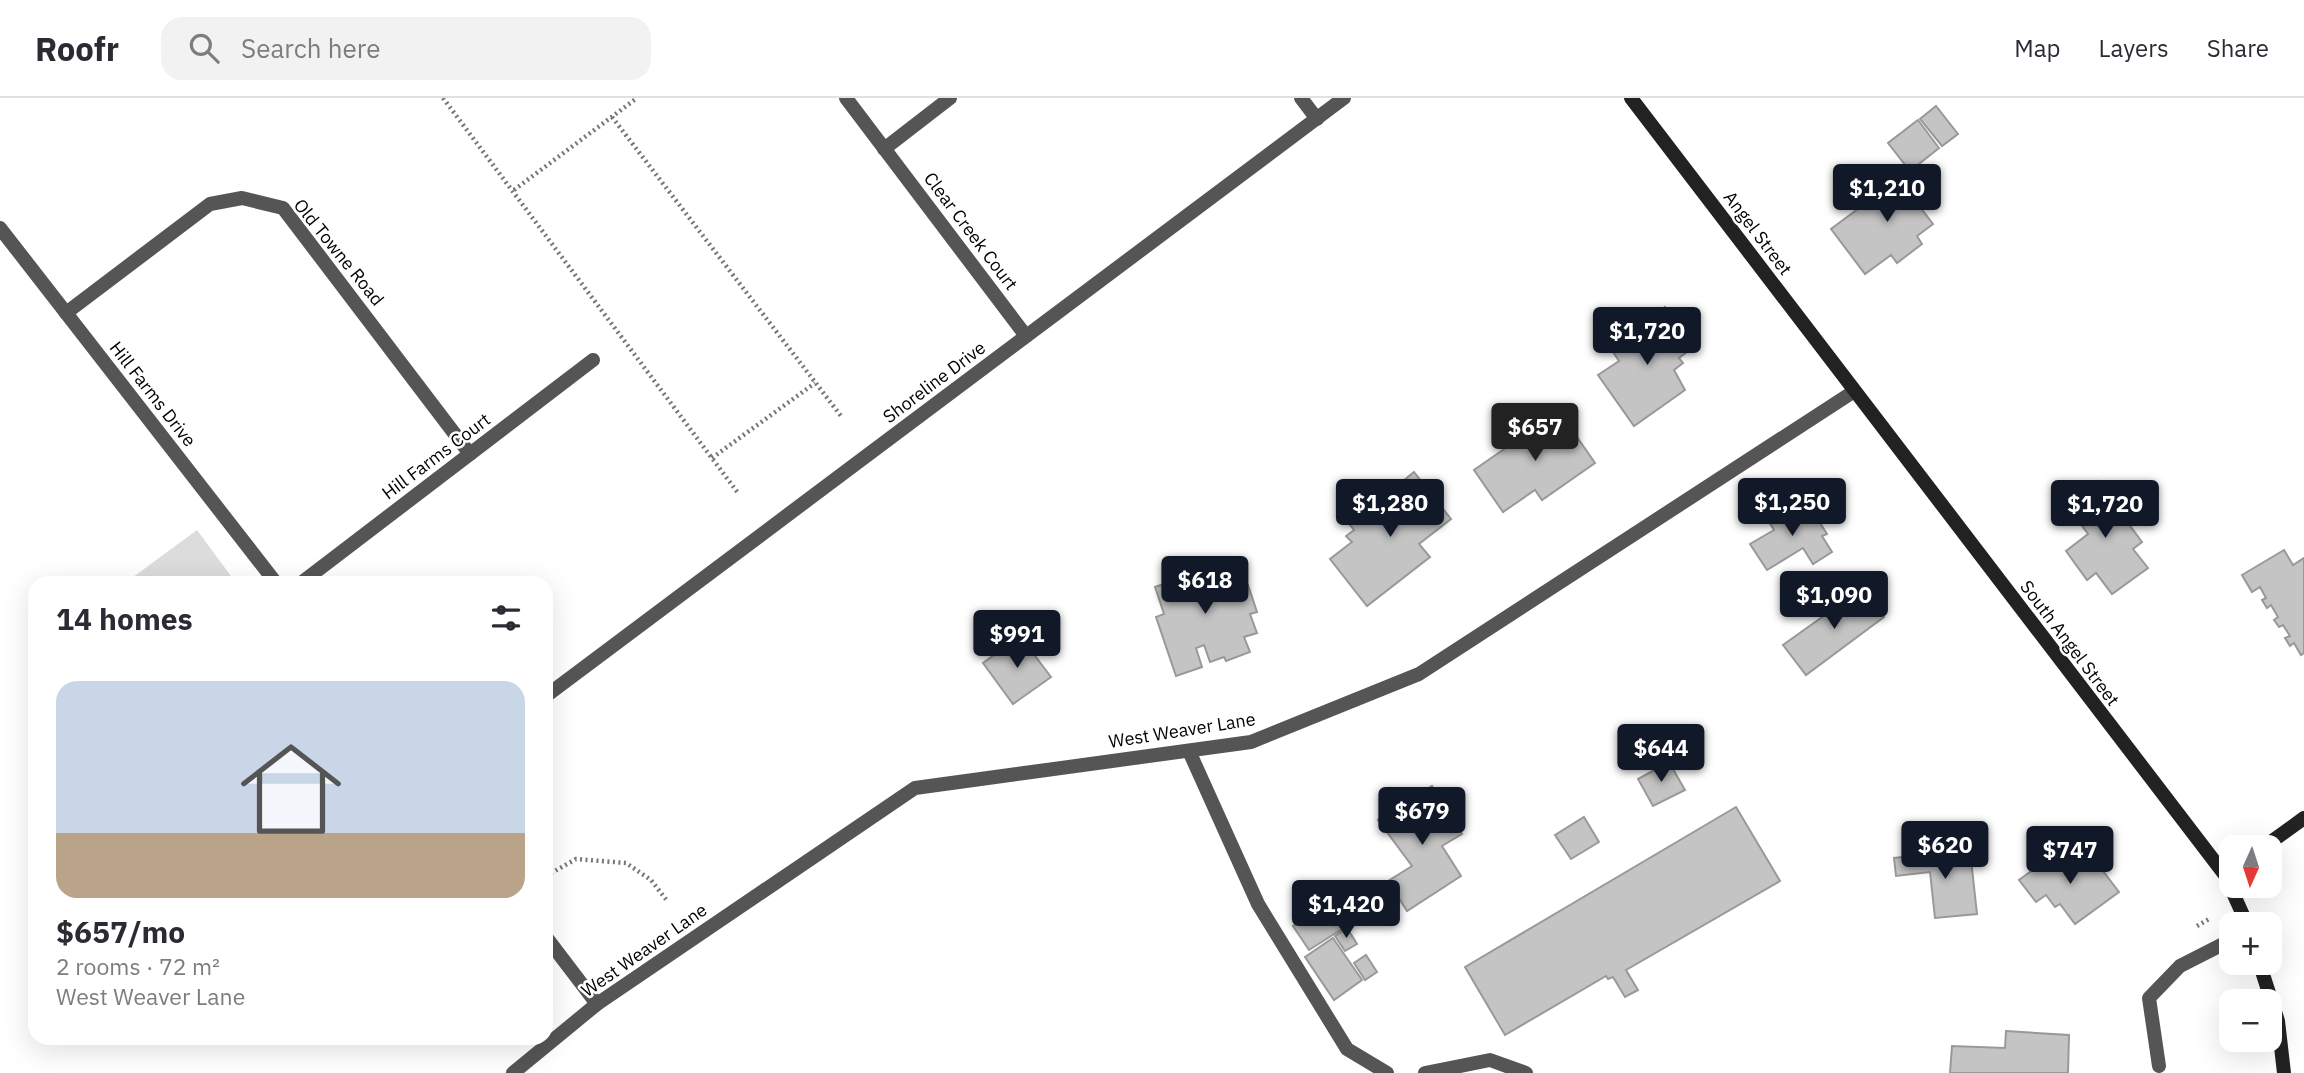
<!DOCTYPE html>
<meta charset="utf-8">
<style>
body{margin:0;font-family:"IBM Plex Sans",sans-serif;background:#f2f2f3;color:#2b2b33;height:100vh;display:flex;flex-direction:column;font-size:26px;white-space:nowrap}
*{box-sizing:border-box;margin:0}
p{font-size:23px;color:#7c7c81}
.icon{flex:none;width:38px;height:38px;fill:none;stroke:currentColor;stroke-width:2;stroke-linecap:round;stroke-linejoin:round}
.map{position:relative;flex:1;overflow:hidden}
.panel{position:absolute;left:28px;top:478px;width:525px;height:469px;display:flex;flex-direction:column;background:#fff;border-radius:21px;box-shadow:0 7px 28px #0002}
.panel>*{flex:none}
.needle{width:46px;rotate:183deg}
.fabs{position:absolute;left:2219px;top:737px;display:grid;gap:14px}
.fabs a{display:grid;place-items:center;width:63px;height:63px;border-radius:14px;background:#fff;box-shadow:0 7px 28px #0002;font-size:35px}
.price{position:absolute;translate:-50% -60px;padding:0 16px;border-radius:7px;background:#111827;color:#fff;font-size:23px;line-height:46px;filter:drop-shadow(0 2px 4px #0008)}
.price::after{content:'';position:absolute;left:50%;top:42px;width:21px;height:16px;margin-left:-10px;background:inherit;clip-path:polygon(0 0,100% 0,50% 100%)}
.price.current{background:#222;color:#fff}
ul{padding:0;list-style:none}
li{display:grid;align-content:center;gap:14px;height:371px;padding:0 28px}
li span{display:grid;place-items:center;height:217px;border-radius:21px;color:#555}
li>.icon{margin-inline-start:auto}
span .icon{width:126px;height:126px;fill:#fffc;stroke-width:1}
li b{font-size:30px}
h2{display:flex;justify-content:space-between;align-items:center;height:84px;padding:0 28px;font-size:30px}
header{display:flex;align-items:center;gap:42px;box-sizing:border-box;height:98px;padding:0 35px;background:#fff;border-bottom:2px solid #e1e1e2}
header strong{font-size:33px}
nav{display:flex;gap:38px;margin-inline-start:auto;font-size:24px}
.search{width:490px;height:63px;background:#f2f2f3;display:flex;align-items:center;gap:18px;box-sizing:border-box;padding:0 24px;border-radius:21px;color:#7c7c81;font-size:26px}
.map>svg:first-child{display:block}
.green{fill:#dcdcdc}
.building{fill:#c4c4c4;stroke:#999;stroke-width:2}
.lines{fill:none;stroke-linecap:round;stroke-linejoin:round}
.path{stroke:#777;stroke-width:4.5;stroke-dasharray:2 3.5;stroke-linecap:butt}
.lane{stroke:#555;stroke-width:14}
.street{stroke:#555;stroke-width:14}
.secondary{stroke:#222;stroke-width:14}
.labels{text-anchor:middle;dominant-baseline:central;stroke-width:5;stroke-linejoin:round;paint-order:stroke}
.street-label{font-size:18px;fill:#000;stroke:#fff}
</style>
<header>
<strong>Roofr</strong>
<div class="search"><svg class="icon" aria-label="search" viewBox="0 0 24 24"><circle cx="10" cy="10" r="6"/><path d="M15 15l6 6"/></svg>Search here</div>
<nav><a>Map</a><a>Layers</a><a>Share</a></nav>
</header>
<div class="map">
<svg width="2304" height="975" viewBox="0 0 2304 975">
<rect width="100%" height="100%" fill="#fff"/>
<!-- green -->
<polygon class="green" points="197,432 236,485 125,485"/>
<!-- building -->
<g class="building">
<polygon points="1936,8 1958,36 1942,48 1920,21"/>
<polygon points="1918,22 1939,50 1910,73 1888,45"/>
<polygon points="1920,69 1933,87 1914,101 1933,126 1917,138 1922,146 1897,165 1891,157 1865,176 1831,131 1898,81 1901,84"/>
<polygon points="1665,209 1694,249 1679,260 1683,265 1674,272 1685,292 1634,328 1598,277 1619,263 1609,248 1642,225 1643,227"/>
<polygon points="1559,313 1595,365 1542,402 1535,392 1503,414 1474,372"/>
<polygon points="1414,374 1451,421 1419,446 1430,459 1367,508 1330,461 1352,444 1346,438 1354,432 1350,427"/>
<polygon points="2097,383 2142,444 2133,451 2148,470 2112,496 2096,475 2087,482 2066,453 2088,436 2066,406"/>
<polygon points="1786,406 1794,419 1810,409 1827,436 1822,438 1832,454 1813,466 1803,450 1767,472 1750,446 1774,432 1766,419"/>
<polygon points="2284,452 2293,467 2304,460 2304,555 2301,557 2294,545 2290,548 2285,540 2290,538 2283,527 2279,529 2274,522 2278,519 2271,507 2267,510 2262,502 2266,500 2260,489 2252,494 2242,477"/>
<polygon points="1232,463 1241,489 1248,487 1257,514 1250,516 1257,535 1244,539 1250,554 1226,563 1224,559 1210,564 1204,547 1196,550 1202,569 1176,578 1156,519 1164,516 1155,489 1173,483 1180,472 1186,471 1194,476"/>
<polygon points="1863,490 1884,519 1806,577 1783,547"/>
<polygon points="1020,538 1051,579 1013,606 983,565"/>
<polygon points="1669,664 1685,692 1653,708 1638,681"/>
<polygon points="1432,688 1462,736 1442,748 1461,778 1407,813 1388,783 1412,768 1378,722"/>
<polygon points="1736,709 1780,783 1626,872 1638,892 1625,899 1613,879 1608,881 1606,878 1505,937 1465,869"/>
<polygon points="1584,719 1599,744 1571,761 1555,737"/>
<polygon points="1970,752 1977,816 1935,820 1930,774 1896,778 1894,760"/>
<polygon points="2057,754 2072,776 2093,760 2119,794 2075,826 2060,806 2055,809 2046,797 2036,804 2019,782"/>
<polygon points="1346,792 1355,804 1339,816 1330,804"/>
<polygon points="1326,806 1342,831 1309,852 1293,828"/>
<polygon points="1347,830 1357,846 1345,853 1335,838"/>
<polygon points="1333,840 1362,882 1334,902 1305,859"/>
<polygon points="1366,857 1377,874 1365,882 1354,865"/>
<polygon points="2006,933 2069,937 2068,975 1950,975 1952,948 2005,950"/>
</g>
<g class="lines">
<!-- path -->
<g class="path">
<polyline points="443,0 738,395"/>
<polyline points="612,19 841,318"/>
<polyline points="514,92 637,0"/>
<polyline points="712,360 815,285"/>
<polyline points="546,778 576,761 626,765 651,782 668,804"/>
<polyline points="2197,828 2209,821"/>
</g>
<!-- lane -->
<g class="lane">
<polyline points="1189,653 1258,806 1347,951 1387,975"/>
<polyline points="2159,968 2149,900 2180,868 2231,842"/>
<polyline points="1425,975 1490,962 1526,975"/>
</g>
<!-- street -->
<g class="street">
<polyline points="846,0 1026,238"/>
<polyline points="1301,0 1317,21"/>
<polyline points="884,51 950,0"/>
<polyline points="0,130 276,485"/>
<polyline points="66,215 210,106 242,100 283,110 470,356"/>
<polyline points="301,485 593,262"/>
<polyline points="546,598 1344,0"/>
<polyline points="546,839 597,906"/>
<polyline points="513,975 597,906 915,690 1251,644 1419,576 1853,294"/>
</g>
<!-- secondary -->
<g class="secondary">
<polyline points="1631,0 2225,777 2247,826"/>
<polyline points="2264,749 2304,720"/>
<polyline points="2259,864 2278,923 2284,975"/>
</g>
</g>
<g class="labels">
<!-- street labels -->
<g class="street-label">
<text transform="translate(971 133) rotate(53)">Clear Creek Court</text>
<text transform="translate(1758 135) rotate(53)">Angel Street</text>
<text transform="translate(339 154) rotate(51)">Old Towne Road</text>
<text transform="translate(934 284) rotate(-37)">Shoreline Drive</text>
<text transform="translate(153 296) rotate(52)">Hill Farms Drive</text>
<text transform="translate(436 358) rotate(-37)">Hill Farms Court</text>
<text transform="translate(2070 545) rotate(53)">South Angel Street</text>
<text transform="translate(1182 632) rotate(-9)">West Weaver Lane</text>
<text transform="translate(644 852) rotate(-35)">West Weaver Lane</text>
</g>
</g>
</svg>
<div class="fabs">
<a><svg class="needle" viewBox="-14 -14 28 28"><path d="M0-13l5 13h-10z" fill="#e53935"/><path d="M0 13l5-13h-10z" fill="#7c7c81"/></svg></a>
<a>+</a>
<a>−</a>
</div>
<b class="price" style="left:1887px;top:126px">$1,210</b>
<b class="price" style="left:1647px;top:269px">$1,720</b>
<b class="price current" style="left:1535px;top:365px">$657</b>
<b class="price" style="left:1792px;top:440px">$1,250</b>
<b class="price" style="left:1390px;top:441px">$1,280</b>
<b class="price" style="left:2105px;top:442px">$1,720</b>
<b class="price" style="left:1205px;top:518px">$618</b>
<b class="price" style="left:1834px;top:533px">$1,090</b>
<b class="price" style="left:1017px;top:572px">$991</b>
<b class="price" style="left:1661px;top:686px">$644</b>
<b class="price" style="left:1422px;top:749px">$679</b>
<b class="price" style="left:1945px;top:783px">$620</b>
<b class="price" style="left:2070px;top:788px">$747</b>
<b class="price" style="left:1346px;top:842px">$1,420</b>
<section class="panel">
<h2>14 homes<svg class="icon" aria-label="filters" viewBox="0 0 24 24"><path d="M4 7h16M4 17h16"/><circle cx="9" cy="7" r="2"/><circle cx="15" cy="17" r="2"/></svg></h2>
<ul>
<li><span style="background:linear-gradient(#c9d6e8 70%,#b9a48a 0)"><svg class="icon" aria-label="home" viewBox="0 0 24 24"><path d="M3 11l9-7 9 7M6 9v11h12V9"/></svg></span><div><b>$657/mo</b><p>2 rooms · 72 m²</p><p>West Weaver Lane</p></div></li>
</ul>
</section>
</div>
